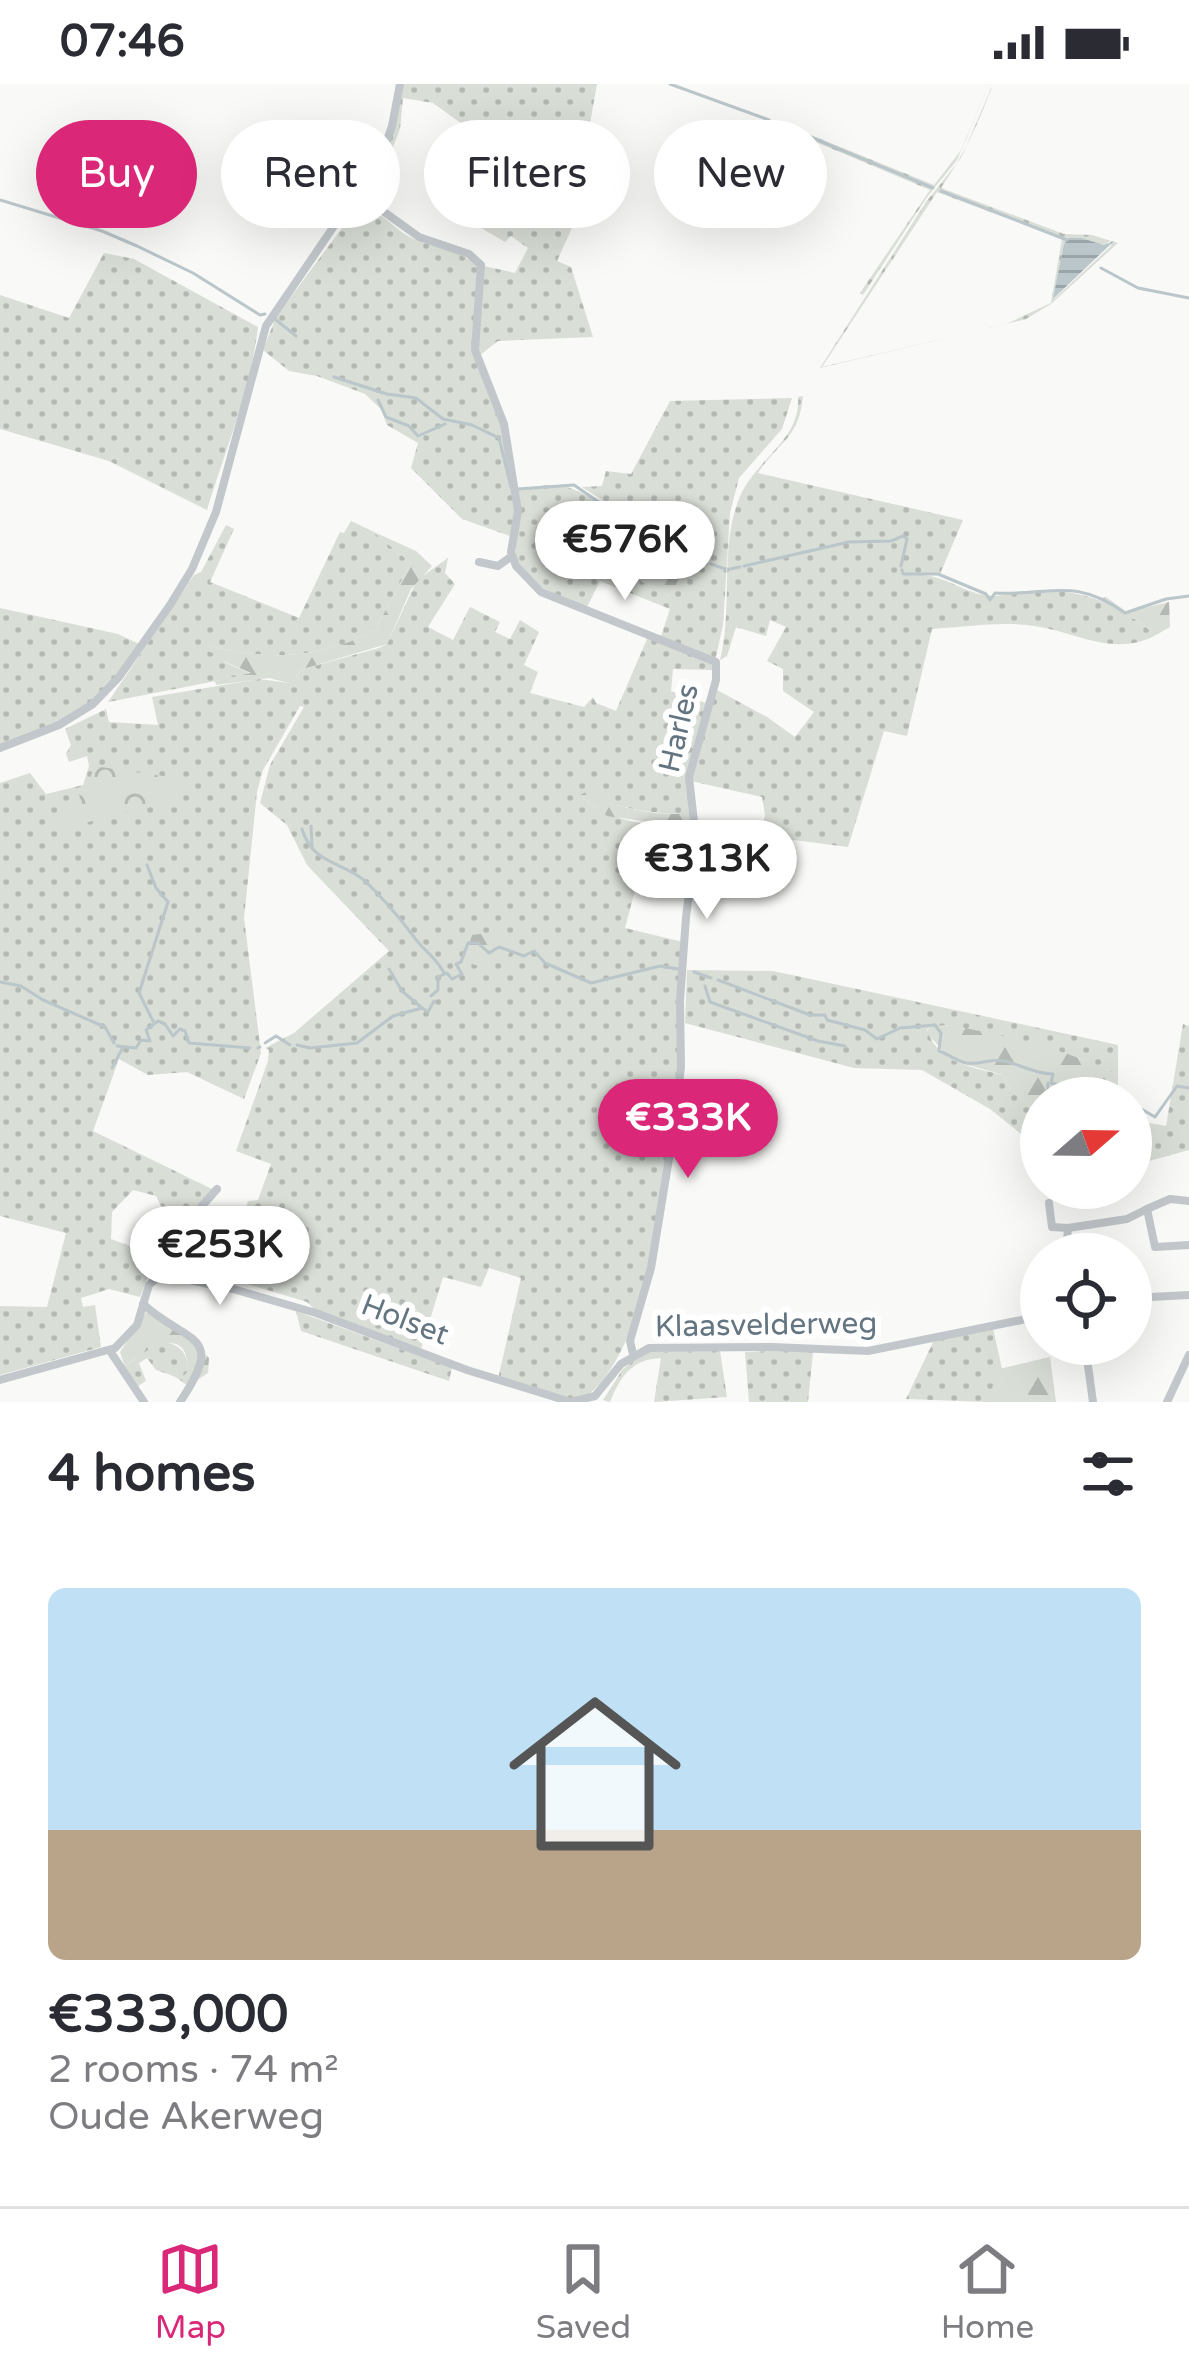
<!DOCTYPE html>
<meta charset="utf-8">
<style>
body{margin:0;font-family:"Varela Round",sans-serif;background:#f7f7f7;color:#2b2b33;height:100vh;display:flex;flex-direction:column;font-size:45px;white-space:nowrap}
*{box-sizing:border-box;margin:0}
p{font-size:39px;color:#7c7c81}
.icon{flex:none;width:66px;height:66px;fill:none;stroke:currentColor;stroke-width:2;stroke-linecap:round;stroke-linejoin:round}
.map{position:relative;height:1318px;overflow:hidden}
.details{display:flex;flex-direction:column;background:#fff;flex:1}
.details>*{flex:none}
.hud{position:absolute;left:36px;top:36px;width:1119px;height:108px;display:flex;gap:24px}
.needle{width:78px;rotate:70deg}
.buttons{position:absolute;left:1020px;top:993px;display:grid;gap:24px}
.buttons a{display:grid;place-items:center;width:132px;height:132px;border-radius:50%;background:#fff;box-shadow:0 12px 48px #0002;font-size:60px}
.price{position:absolute;translate:-50% -102px;padding:0 27px;border-radius:42px;background:#fff;color:#222;font-size:39px;line-height:78px;filter:drop-shadow(0 3px 6px #0008)}
.price::after{content:'';position:absolute;left:50%;top:72px;width:36px;height:27px;margin-left:-18px;background:inherit;clip-path:polygon(0 0,100% 0,50% 100%)}
.price.active{background:#db2777;color:#fff}
ul{padding:0;list-style:none}
li{display:grid;align-content:center;gap:24px;height:636px;padding:0 48px}
li span{display:grid;place-items:center;height:372px;border-radius:18px;color:#555}
li>.icon{margin-inline-start:auto}
span .icon{width:216px;height:216px;fill:#fffc;stroke-width:1}
li b{font-size:51px}
h2{display:flex;justify-content:space-between;align-items:center;height:144px;padding:0 48px;font-size:51px}
.pill{padding:0 42px;border-radius:54px;background:#fff;box-shadow:0 12px 48px #0002;font-size:42px;line-height:108px}
.pill.active{background:#db2777;color:#fff}
.status{display:flex;justify-content:space-between;align-items:center;height:84px;padding:0 60px;background:#fff;direction:ltr}
.status svg{height:33px;fill:currentColor}
.tabs{display:flex;justify-content:space-around;align-items:center;height:168px;border-top:3px solid #e1e1e2;background:#fff;font-size:33px;color:#7c7c81}
.tabs a{display:grid;justify-items:center;gap:6px}
.tabs .active{color:#db2777}
.map>svg:first-child{display:block}
.grass{fill:url(#grass-dots);fill-rule:evenodd}
.forest{fill:url(#forest-firs)}
.park{fill:url(#park-crowns)}
.water{fill:url(#water-rules)}
.lines{fill:none;stroke-linecap:round;stroke-linejoin:round}
.stream{stroke:#bac6ca;stroke-width:3}
.minor{stroke:#c2c7cb;stroke-width:8}
.labels{text-anchor:middle;dominant-baseline:central;stroke-width:12;stroke-linejoin:round;paint-order:stroke}
.street-label{font-size:30px;fill:#647582;stroke:#fff}
</style>
<div class="status"><b>07:46</b><svg viewBox="0 0 49 12"><path d="M0 12V9h3v3zM5 12V6h3v6zM10 12V3h3v9zM15 12V0h3v12zM26 1h20v11H26zM47 4h2v5h-2z"/></svg></div>
<div class="map">
<svg width="1189" height="1318" viewBox="0 0 1189 1318">
<defs>
<pattern id="grass-dots" width="8" height="8" patternUnits="userSpaceOnUse" patternTransform="scale(3)"><rect width="8" height="8" fill="#d9ded6"/><path d="M2 2h.1M6 6h.1" fill="none" stroke="#b4b9b3" stroke-width="1.8" stroke-linecap="round"/></pattern>
<pattern id="forest-firs" width="22" height="20" patternUnits="userSpaceOnUse" patternTransform="scale(3)"><rect width="22" height="20" fill="#d9ded6"/><path d="M5 1l3.5 6h-7zM16 11l3.5 6h-7z" fill="#b4b9b3"/></pattern>
<pattern id="park-crowns" width="20" height="18" patternUnits="userSpaceOnUse" patternTransform="scale(3)"><rect width="20" height="18" fill="#d9ded6"/><path d="M2 6a3 3 0 1 1 6 0M12 15a3 3 0 1 1 6 0" fill="none" stroke="#b4b9b3"/></pattern>
<pattern id="water-rules" width="6" height="5" patternUnits="userSpaceOnUse" patternTransform="scale(3)"><rect width="6" height="5" fill="#bac6ca"/><path d="M0 2.5h6" fill="none" stroke="#9ba5a9"/></pattern>
</defs>
<rect width="100%" height="100%" fill="#f9f9f7"/>
<!-- grass -->
<g class="grass">
<polygon points="402,0 597,0 571,146 557,177 571,183 593,253 498,257 480,271 498,314 478,271 484,182 515,189 528,164 511,152 505,158 478,142 500,95 488,87 487,58 433,19 403,14 400,45 387,78 384,73 396,41"/>
<polygon points="989,0 957,76 927,113 863,211 860,209 930,106 773,40 774,36 934,101 962,65"/>
<path d="M 993,0 C 979,38 964,71 941,104 L 1064,150 L 1092,151 L 1118,159 L 1051,220 L 1026,235 L 820,284 L 926,118 L 961,74 ZM 937,108 L 1062,155 L 1051,219 L 1006,240 L 822,283 ZM 1070,154 L 1105,161 L 1111,156 L 1111,162 L 1054,215 L 1064,160 Z"/>
<path d="M 359,121 C 379,125 391,142 408,152 C 431,165 461,164 479,184 L 472,262 L 499,333 L 516,429 L 510,452 L 462,435 L 411,384 L 418,359 L 387,341 L 381,325 L 365,310 L 317,292 L 289,287 L 263,266 L 276,233 Z"/>
<path d="M 104,169 L 134,175 L 258,243 C 251,305 225,367 207,426 L 109,377 L 0,345 L 0,211 L 69,234 Z"/>
<path d="M 803,312 C 799,355 779,357 758,389 L 963,436 L 940,490 L 921,491 C 947,492 965,510 991,512 C 1004,512 1016,507 1028,507 C 1081,504 1115,518 1156,551 C 1112,575 1072,545 1027,541 C 996,538 963,543 932,545 L 907,652 L 884,647 L 848,763 L 771,753 L 760,797 L 699,784 L 704,744 L 722,740 L 761,749 L 765,731 L 762,713 L 691,697 L 717,606 L 767,633 L 795,653 L 814,628 L 783,607 L 783,585 L 767,577 L 786,543 L 770,536 L 766,552 L 736,543 L 727,572 L 720,576 C 734,522 718,457 742,408 C 760,373 801,354 798,313 Z"/>
<path d="M 792,314 L 782,345 L 739,394 L 730,429 L 723,541 L 713,586 L 673,585 L 671,607 L 706,619 L 688,695 L 689,730 C 658,730 620,726 593,711 L 583,714 C 612,740 657,743 695,743 L 690,810 L 683,801 L 638,795 L 625,844 L 683,858 C 680,959 671,1266 578,1318 L 498,1295 L 521,1194 L 489,1184 L 481,1203 L 443,1193 L 421,1265 L 317,1228 L 307,1218 L 228,1194 L 248,1117 L 258,1116 L 271,1080 L 236,1067 L 268,977 L 269,966 L 265,964 L 294,949 L 389,867 L 307,781 L 287,741 L 260,719 L 270,681 L 304,623 L 300,622 L 263,686 L 257,708 L 244,834 L 261,969 L 244,1015 L 187,988 L 148,991 L 119,975 L 93,1047 L 214,1106 L 178,1141 L 164,1128 L 156,1112 L 133,1106 L 112,1128 L 111,1155 L 130,1162 L 150,1188 L 140,1213 L 109,1205 L 81,1214 L 83,1223 L 95,1221 L 101,1263 L 0,1291 L 0,1222 L 47,1223 L 66,1149 L 0,1132 L 0,699 L 30,689 L 46,710 L 83,701 L 89,682 L 87,672 L 69,678 L 66,670 L 71,661 L 65,645 L 106,625 L 109,638 L 158,641 L 152,613 L 259,595 L 296,600 L 301,597 L 296,592 L 303,585 L 379,564 L 387,560 L 417,496 L 448,474 L 445,489 L 455,500 L 428,543 L 453,556 L 470,523 L 500,538 L 495,548 L 510,555 L 520,536 L 539,548 L 524,581 L 538,588 L 530,609 L 584,623 L 593,613 L 596,619 L 616,627 L 650,548 L 661,552 L 670,525 L 600,497 L 587,523 C 508,492 512,490 517,406 C 561,397 569,400 606,423 L 605,418 L 582,403 L 602,402 L 606,387 L 631,390 L 670,317 ZM 657,450 L 694,466 L 692,474 L 708,479 L 688,478 L 670,512 L 639,496 L 653,461 L 645,455 L 653,457 Z"/>
<path d="M 351,437 L 372,447 L 411,479 L 375,546 C 321,575 269,577 210,562 L 225,573 L 224,578 L 252,590 L 108,618 L 194,491 L 201,488 L 226,441 L 234,445 L 210,498 L 299,534 L 340,448 L 344,449 Z"/>
<polygon points="0,524 118,550 139,560 128,579 78,634 0,665"/>
<path d="M 687,886 L 773,887 L 1109,959 L 1118,961 L 1118,991 L 1079,974 L 966,945 L 948,941 L 927,945 C 936,978 974,984 1003,991 L 1009,1004 L 1041,1031 L 1041,1066 L 990,1025 L 922,986 L 854,984 L 685,939 Z"/>
<polygon points="1183,940 1189,942 1189,1066 1131,1082 1131,1036 1166,1042"/>
<polygon points="296,1227 452,1284 449,1297 301,1247"/>
<polygon points="993,1244 1002,1285 987,1318 906,1315 934,1256"/>
<path d="M 168,1259 C 183,1262 189,1274 187,1289 L 180,1296 C 173,1291 165,1289 156,1286 L 147,1274 L 139,1279 L 146,1297 L 138,1302 L 125,1283 L 148,1263 Z"/>
<polygon points="799,1266 813,1268 808,1318 749,1318 745,1268"/>
<path d="M 720,1267 L 727,1313 L 654,1318 L 661,1274 C 632,1275 620,1293 610,1318 L 603,1316 L 623,1285 L 645,1268 Z"/>
</g>
<!-- forest -->
<g class="forest">
<path d="M 372,447 L 416,467 L 432,482 L 411,505 L 387,560 L 303,585 L 296,592 L 302,598 L 296,601 L 269,594 L 216,601 L 215,597 L 251,589 L 223,577 L 224,573 L 207,567 L 210,562 C 268,577 321,575 375,546 L 411,479 Z"/>
<polygon points="653,461 688,478 670,512 639,496"/>
<polygon points="1106,513 1127,528 1169,518 1170,543 1156,551 1135,535 1127,535 1102,514"/>
<path d="M 589,706 C 614,726 657,731 689,730 L 695,742 L 704,737 L 722,740 L 704,745 L 692,816 L 695,744 L 607,732 L 583,714 L 575,714 Z"/>
<polygon points="480,850 508,856 510,867 506,878 476,881 464,878 472,851"/>
<path d="M 948,941 C 1005,951 1066,965 1118,991 L 1118,1013 L 1122,1014 L 1041,1014 L 1041,1031 L 1009,1004 L 1003,991 L 951,976 L 927,949 L 930,942 Z"/>
<path d="M 146,1228 L 189,1254 L 209,1274 L 208,1289 L 188,1302 L 180,1296 L 187,1288 C 191,1239 145,1263 125,1283 L 120,1268 Z"/>
<polygon points="1050,1273 1056,1318 987,1318 999,1285"/>
</g>
<!-- park -->
<path class="park" d="M 94,682 L 184,695 C 187,707 179,712 170,718 L 64,744 L 58,729 L 82,720 L 77,704 L 89,699 Z"/>
<!-- water -->
<polygon class="water" points="1081,154 1104,161 1114,157 1053,215 1064,160 1069,154"/>
<g class="lines">
<!-- stream -->
<g class="stream">
<polyline points="670,0 769,36"/>
<polyline points="774,38 933,104"/>
<polyline points="941,107 1067,156"/>
<polyline points="0,116 102,147 137,162 193,189 260,231 265,230"/>
<polyline points="1101,184 1138,204 1189,214"/>
<polyline points="275,235 296,252"/>
<polyline points="334,293 387,310 416,314 443,335 472,341 499,354 511,403"/>
<polyline points="378,316 386,333 409,342 418,352 445,340"/>
<polyline points="518,405 574,401 606,423"/>
<polyline points="608,425 642,455"/>
<polyline points="589,452 615,461"/>
<polyline points="645,456 687,475 707,479"/>
<polyline points="711,480 725,485"/>
<polyline points="744,482 849,458 891,457 903,452 907,455 901,482"/>
<polyline points="730,485 740,483"/>
<path d="M 902,486 L 903,490 L 938,490 L 986,510 L 990,516 L 995,509 C 1051,512 1073,492 1125,529 L 1166,515 L 1189,512"/>
<polyline points="590,489 605,468 633,461 636,452"/>
<polyline points="311,742 312,764"/>
<path d="M 302,745 C 313,781 342,777 365,797 C 384,815 399,833 414,853 C 424,867 436,873 444,889"/>
<polyline points="147,781 156,804 168,818 139,909 153,937"/>
<polyline points="389,885 402,907 422,924"/>
<polyline points="694,888 711,894"/>
<path d="M 718,896 L 810,931 L 825,931 L 827,936 L 865,946 L 877,955 L 900,944 L 935,941 L 941,949 L 939,967 C 948,970 957,977 966,979 C 980,981 992,974 1005,977 C 1021,981 1035,990 1053,990 L 1051,999 L 1078,1006 L 1081,1014 L 1094,1011 L 1097,1006 L 1109,1014"/>
<polyline points="0,898 21,902 43,916 105,943 114,959"/>
<polyline points="705,902 710,918 818,957 845,962"/>
<polyline points="431,912 438,906 438,893 447,889 452,895 462,890 456,880 461,878 468,859 478,859 489,869 499,863 524,872 534,867 545,879 591,899 660,882 678,885"/>
<polyline points="265,959 276,952 290,961"/>
<polyline points="297,961 310,964 357,959 393,932 422,924 428,928 434,917"/>
<polyline points="117,962 136,964 141,956 150,957 146,946 158,937 165,940 173,952 180,945 185,947 189,959 250,964"/>
<polyline points="258,964 260,963"/>
<polyline points="112,984 122,965"/>
<polyline points="1047,1014 1048,999"/>
<polyline points="1117,1014 1127,1014"/>
<polyline points="1131,1019 1155,1033 1177,1002 1189,1004"/>
</g>
<!-- minor -->
<g class="minor">
<polyline points="359,110 419,153 469,170 481,181 475,266 504,340 518,427 511,468 516,482 541,508 716,578 716,596 689,693 696,756 686,833 680,917 681,983 673,1050 651,1184 630,1257 633,1270"/>
<polyline points="479,478 498,482 512,472"/>
<polyline points="0,664 59,641 93,620 119,593 170,521 192,485 216,428 266,242 381,73 392,42 400,0"/>
<polyline points="1049,1119 1052,1143 1068,1144 1066,1170"/>
<polyline points="1147,1125 1170,1115 1189,1117"/>
<polyline points="1068,1144 1127,1135 1147,1125 1155,1163 1189,1161"/>
<polyline points="161,1190 233,1205 316,1229 467,1286 571,1318 595,1312 621,1280 649,1264 772,1263 868,1267 1041,1232"/>
<polyline points="161,1190 178,1149 217,1105"/>
<polyline points="1131,1214 1189,1211"/>
<path d="M 143,1220 C 188,1261 227,1248 180,1318"/>
<polyline points="1085,1260 1093,1318"/>
<polyline points="110,1267 144,1318"/>
<polyline points="0,1296 115,1264 137,1241 149,1201 161,1190"/>
<polyline points="1167,1318 1189,1271"/>
</g>
</g>
<g class="labels">
<!-- street labels -->
<g class="street-label">
<text transform="translate(679 644) rotate(-77)">Harles</text>
<text transform="translate(405 1236) rotate(21)">Holset</text>
<text transform="translate(766 1241) rotate(-1)">Klaasvelderweg</text>
</g>
</g>
</svg>
<div class="buttons">
<a><svg class="needle" viewBox="-14 -14 28 28"><path d="M0-13l5 13h-10z" fill="#e53935"/><path d="M0 13l5-13h-10z" fill="#7c7c81"/></svg></a>
<a><svg class="icon" aria-label="locate" viewBox="0 0 24 24"><circle cx="12" cy="12" r="6"/><path d="M12 2v4M12 18v4M2 12h4M18 12h4"/></svg></a>
</div>
<b class="price" style="left:625px;top:519px">€576K</b>
<b class="price" style="left:707px;top:838px">€313K</b>
<b class="price active" style="left:688px;top:1097px">€333K</b>
<b class="price" style="left:220px;top:1224px">€253K</b>
<div class="hud">
<a class="pill active">Buy</a>
<a class="pill">Rent</a>
<a class="pill">Filters</a>
<a class="pill">New</a>
</div>
</div>
<section class="details">
<h2>4 homes<svg class="icon" aria-label="filters" viewBox="0 0 24 24"><path d="M4 7h16M4 17h16"/><circle cx="9" cy="7" r="2"/><circle cx="15" cy="17" r="2"/></svg></h2>
<ul>
<li><span style="background:linear-gradient(#bfe0f5 65%,#b9a48a 0)"><svg class="icon" aria-label="home" viewBox="0 0 24 24"><path d="M3 11l9-7 9 7M6 9v11h12V9"/></svg></span><div><b>€333,000</b><p>2 rooms · 74 m²</p><p>Oude Akerweg</p></div></li>
</ul>
</section>
<nav class="tabs">
<a class="active"><svg class="icon" aria-label="map" viewBox="0 0 24 24"><path d="M3 6l6-2 6 2 6-2v14l-6 2-6-2-6 2zM9 4v14M15 6v14"/></svg>Map</a>
<a><svg class="icon" aria-label="saved" viewBox="0 0 24 24"><path d="M7 4h10v16l-5-4-5 4z"/></svg>Saved</a>
<a><svg class="icon" aria-label="home" viewBox="0 0 24 24"><path d="M3 11l9-7 9 7M6 9v11h12V9"/></svg>Home</a>
</nav>
